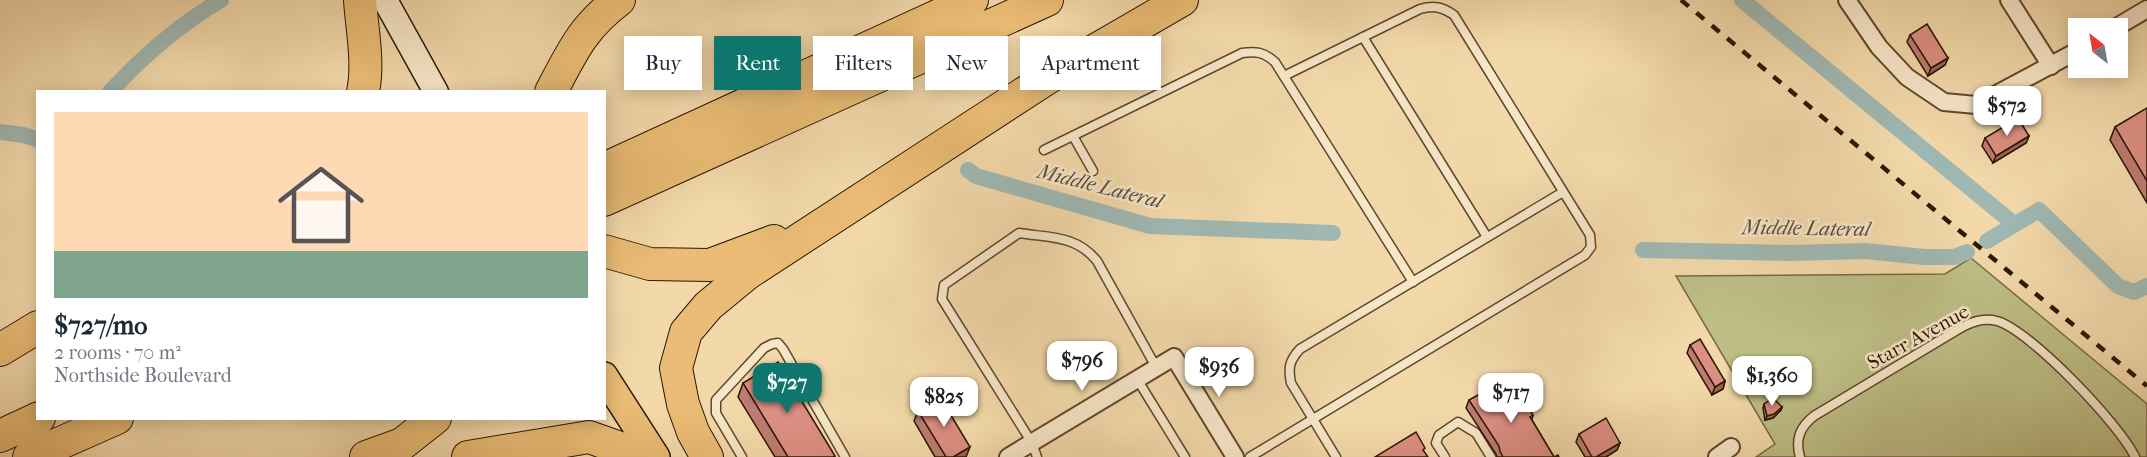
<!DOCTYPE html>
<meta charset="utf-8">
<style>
body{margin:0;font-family:"IM FELL French Canon",serif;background:#f2f2f3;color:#1f2937;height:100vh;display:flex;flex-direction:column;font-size:22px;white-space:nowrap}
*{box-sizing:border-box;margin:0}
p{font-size:20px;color:#747a83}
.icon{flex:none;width:33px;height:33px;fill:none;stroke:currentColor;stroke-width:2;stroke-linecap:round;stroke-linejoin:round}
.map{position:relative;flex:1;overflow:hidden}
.drawer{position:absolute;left:36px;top:90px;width:570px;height:330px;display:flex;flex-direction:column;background:#fff;border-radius:0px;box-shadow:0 3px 15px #0003}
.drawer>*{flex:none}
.top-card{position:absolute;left:624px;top:36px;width:570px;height:54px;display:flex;gap:12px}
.needle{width:39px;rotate:329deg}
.buttons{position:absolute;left:2068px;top:18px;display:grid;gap:12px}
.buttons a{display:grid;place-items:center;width:60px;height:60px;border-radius:0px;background:#fff;box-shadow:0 3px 15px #0003;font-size:30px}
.price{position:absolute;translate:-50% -51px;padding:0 14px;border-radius:12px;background:#fff;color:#222;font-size:20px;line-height:39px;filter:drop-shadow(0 2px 3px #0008)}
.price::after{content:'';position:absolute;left:50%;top:36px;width:18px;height:14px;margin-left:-9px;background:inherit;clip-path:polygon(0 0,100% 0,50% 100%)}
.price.selected{background:#0f766e;color:#fff}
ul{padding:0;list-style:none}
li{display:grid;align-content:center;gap:12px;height:318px;padding:0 18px}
li span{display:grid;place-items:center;height:186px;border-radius:0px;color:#555}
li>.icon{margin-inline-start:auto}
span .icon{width:108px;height:108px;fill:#fffc;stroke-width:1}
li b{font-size:26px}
.pill{padding:0 21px;border-radius:0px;background:#fff;box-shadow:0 3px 15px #0003;font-size:21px;line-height:54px}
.pill.selected{background:#0f766e;color:#fff}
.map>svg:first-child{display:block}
.green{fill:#bebe86;stroke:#756a43;stroke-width:1.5}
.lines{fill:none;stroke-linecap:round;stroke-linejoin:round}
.canal{stroke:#9fb8b3;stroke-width:16}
.service-casing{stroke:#5e482a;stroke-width:11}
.minor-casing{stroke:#5e482a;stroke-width:20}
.secondary-casing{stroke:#2c1700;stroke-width:27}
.primary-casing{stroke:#2c1700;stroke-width:30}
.motorway-casing{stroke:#2c1700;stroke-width:34}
.service{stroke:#f7e6c8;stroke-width:8}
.minor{stroke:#f7e6c8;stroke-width:16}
.secondary{stroke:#f7e6c8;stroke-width:24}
.primary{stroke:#eabc75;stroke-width:27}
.motorway{stroke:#eabc75;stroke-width:32}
.rail{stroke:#2c1700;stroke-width:4.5;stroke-dasharray:10 10;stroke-linecap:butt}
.wall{fill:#bd7b71;stroke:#2c1700;stroke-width:1.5}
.shaded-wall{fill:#9a645c;stroke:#2c1700;stroke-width:1.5}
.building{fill:#dc8f83;stroke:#2c1700;stroke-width:1.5}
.labels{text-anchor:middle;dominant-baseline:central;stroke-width:5;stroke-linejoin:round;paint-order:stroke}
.street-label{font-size:20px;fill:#2c1700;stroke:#f7e6c8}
.water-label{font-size:21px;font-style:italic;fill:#544f3f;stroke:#f7e6c8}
</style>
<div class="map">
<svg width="2147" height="457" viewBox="0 0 2147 457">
<rect width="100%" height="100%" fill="#f3d9aa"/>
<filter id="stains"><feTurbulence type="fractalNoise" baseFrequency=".00333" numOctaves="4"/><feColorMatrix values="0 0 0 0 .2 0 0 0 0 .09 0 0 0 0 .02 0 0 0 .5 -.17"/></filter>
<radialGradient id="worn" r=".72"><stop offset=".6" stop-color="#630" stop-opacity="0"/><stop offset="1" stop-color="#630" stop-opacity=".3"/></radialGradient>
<!-- green -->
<polygon class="green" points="1971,258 2147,404 2147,457 1756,457 1775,444 1676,276 1945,274"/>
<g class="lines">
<!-- canal -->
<g class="canal">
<polyline points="1742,0 2014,224"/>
<path d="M 110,92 C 143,56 179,25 221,0"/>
<polyline points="0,132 24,135 38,140"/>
<polyline points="968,170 976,176 1150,226 1333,233"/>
<polyline points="1987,241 2039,210 2118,286 2134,292 2147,286"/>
<polyline points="1643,250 1791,253 1865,251 1924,257 1954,257 1967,252"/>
</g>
<defs>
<g id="service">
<polyline points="1363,37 1487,237"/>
<polyline points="1073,136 1093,171"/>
<path d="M 1044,150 L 1242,53 C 1256,51 1264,52 1275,62 L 1413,282"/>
<polyline points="1137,379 1185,457"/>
<polyline points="742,457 716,413 716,400 764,348 772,344 778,343 783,349 845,457"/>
<path d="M 1037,457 L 1032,443 L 942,299 L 944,285 L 1019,233 C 1050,238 1076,235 1097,261 L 1156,367"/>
<path d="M 1250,457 L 1585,255 L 1591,247 L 1590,235 L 1454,15 C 1442,7 1434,5 1420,9 L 1284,76"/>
<path d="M 1336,457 L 1291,383 C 1288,368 1289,361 1300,349 L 1563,192"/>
<polyline points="1445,457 1436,443 1439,435 1458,422 1476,433 1491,457"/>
<path d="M 1800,457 C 1795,439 1800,427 1814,416 L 1957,330 C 1969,323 1982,317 1997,321 C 2030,330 2120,425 2135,457"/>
</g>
<g id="minor">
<polyline points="1847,0 1879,47 1907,77 1944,102 1976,105 2079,50"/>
<polyline points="2009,0 2051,66"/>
<polyline points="2115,28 2147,9"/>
<polyline points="1008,457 1174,357 1235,457"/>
<polyline points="1717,457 1731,447"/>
</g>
<polyline id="secondary" points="385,0 436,92"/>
<polyline id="primary" points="604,376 656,457"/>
<g id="motorway">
<path d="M 360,0 C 362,30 369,62 363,92"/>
<path d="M 551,92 C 572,52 582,28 619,0"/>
<polyline points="604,169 972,0"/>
<polyline points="604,200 1047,0"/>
<polyline points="604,251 650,264 710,265 774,241"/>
<polyline points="0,350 38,327"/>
<polyline points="0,436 39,418"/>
<polyline points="29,457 117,418"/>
<polyline points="366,457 402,444 435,418"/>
<polyline points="468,457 589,437 623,449 632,457"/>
<polyline points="707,457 693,432 683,404 676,368 686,332 708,306 748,273 1049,77 1182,0"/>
</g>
</defs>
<!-- service casing -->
<use href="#service" class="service-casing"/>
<!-- minor casing -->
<use href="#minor" class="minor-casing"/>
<!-- secondary casing -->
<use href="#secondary" class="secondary-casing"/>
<!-- primary casing -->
<use href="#primary" class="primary-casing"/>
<!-- motorway casing -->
<use href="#motorway" class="motorway-casing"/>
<!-- service -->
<use href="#service" class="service"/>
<!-- minor -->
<use href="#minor" class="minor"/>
<!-- secondary -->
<use href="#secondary" class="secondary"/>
<!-- primary -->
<use href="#primary" class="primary"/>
<!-- motorway -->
<use href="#motorway" class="motorway"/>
<!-- rail -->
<polyline class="rail" points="1681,0 2147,386"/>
</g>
<!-- wall -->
<g class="wall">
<polygon points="1910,35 1948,58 1945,65 1928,76 1907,42"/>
<polygon points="2147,108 2147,203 2110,140 2115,127"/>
<polygon points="2029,136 2026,143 1993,163 1982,146 1985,138"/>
<polygon points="1690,345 1725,381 1723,389 1712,395 1687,353"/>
<polygon points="743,383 835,457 775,457 738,397"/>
<polygon points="1489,397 1533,415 1532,420 1554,457 1559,457 1497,457 1496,454 1466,408 1469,400"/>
<polygon points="1764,404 1782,407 1781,410 1773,418 1765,420 1763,408"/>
<polygon points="918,411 966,457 935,457 914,421"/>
<polygon points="1579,434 1620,443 1617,450 1606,457 1585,457 1576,442"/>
</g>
<!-- shaded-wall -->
<g class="shaded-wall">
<polygon points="1948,58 1945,65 1928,76 1931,68"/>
<polygon points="2029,136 2026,143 1993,163 1996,156"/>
<polygon points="1725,381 1723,389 1712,395 1715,387"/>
<polygon points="1782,407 1781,410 1773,418 1765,420 1767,416"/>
<polygon points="1620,443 1617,450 1606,457 1596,457"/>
<polygon points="970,447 966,457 953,457"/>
</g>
<!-- building -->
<g class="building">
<polygon points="1927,24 1948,58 1931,68 1910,35"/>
<polygon points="2147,108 2147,181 2115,127"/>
<polygon points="2018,118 2029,136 1996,156 1985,138"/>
<polygon points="1700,339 1725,381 1715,387 1690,345"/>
<polygon points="778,362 835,456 833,457 788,457 743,383"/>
<polygon points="1514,383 1533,415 1530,417 1554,457 1558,455 1559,457 1503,457 1500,451 1499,446 1469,400 1485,391 1489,397"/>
<polygon points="940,397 970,447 953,457 946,457 918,411"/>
<polygon points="1773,398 1782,407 1774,414 1767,416 1764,404"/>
<polygon points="1606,418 1620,443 1596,457 1592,457 1579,434"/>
<polygon points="1416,432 1425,448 1423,450 1428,457 1375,457"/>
</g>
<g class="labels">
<!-- street labels -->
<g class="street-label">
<text transform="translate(1918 337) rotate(-29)">Starr Avenue</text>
</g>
<!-- water labels -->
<g class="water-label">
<text transform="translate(1100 186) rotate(14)">Middle Lateral</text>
<text transform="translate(1806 228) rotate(1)">Middle Lateral</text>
</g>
</g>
<rect width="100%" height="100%" filter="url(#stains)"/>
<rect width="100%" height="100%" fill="url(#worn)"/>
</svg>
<div class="buttons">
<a><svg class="needle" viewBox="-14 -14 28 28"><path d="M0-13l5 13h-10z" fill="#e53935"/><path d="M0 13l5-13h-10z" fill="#747a83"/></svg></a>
</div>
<b class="price" style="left:2007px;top:137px">$572</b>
<b class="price" style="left:1082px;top:392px">$796</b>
<b class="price" style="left:1219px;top:398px">$936</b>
<b class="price" style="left:1772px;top:407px">$1,360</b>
<b class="price selected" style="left:787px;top:414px">$727</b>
<b class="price" style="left:1511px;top:424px">$717</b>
<b class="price" style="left:944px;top:428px">$825</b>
<div class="top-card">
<a class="pill">Buy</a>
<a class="pill selected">Rent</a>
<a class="pill">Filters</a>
<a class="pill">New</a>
<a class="pill">Apartment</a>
</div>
<section class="drawer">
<ul>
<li><span style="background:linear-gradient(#ffd9b3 75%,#7fa58c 0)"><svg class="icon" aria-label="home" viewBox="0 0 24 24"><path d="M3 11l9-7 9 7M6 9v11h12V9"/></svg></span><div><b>$727/mo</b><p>2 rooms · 70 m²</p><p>Northside Boulevard</p></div></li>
</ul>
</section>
</div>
